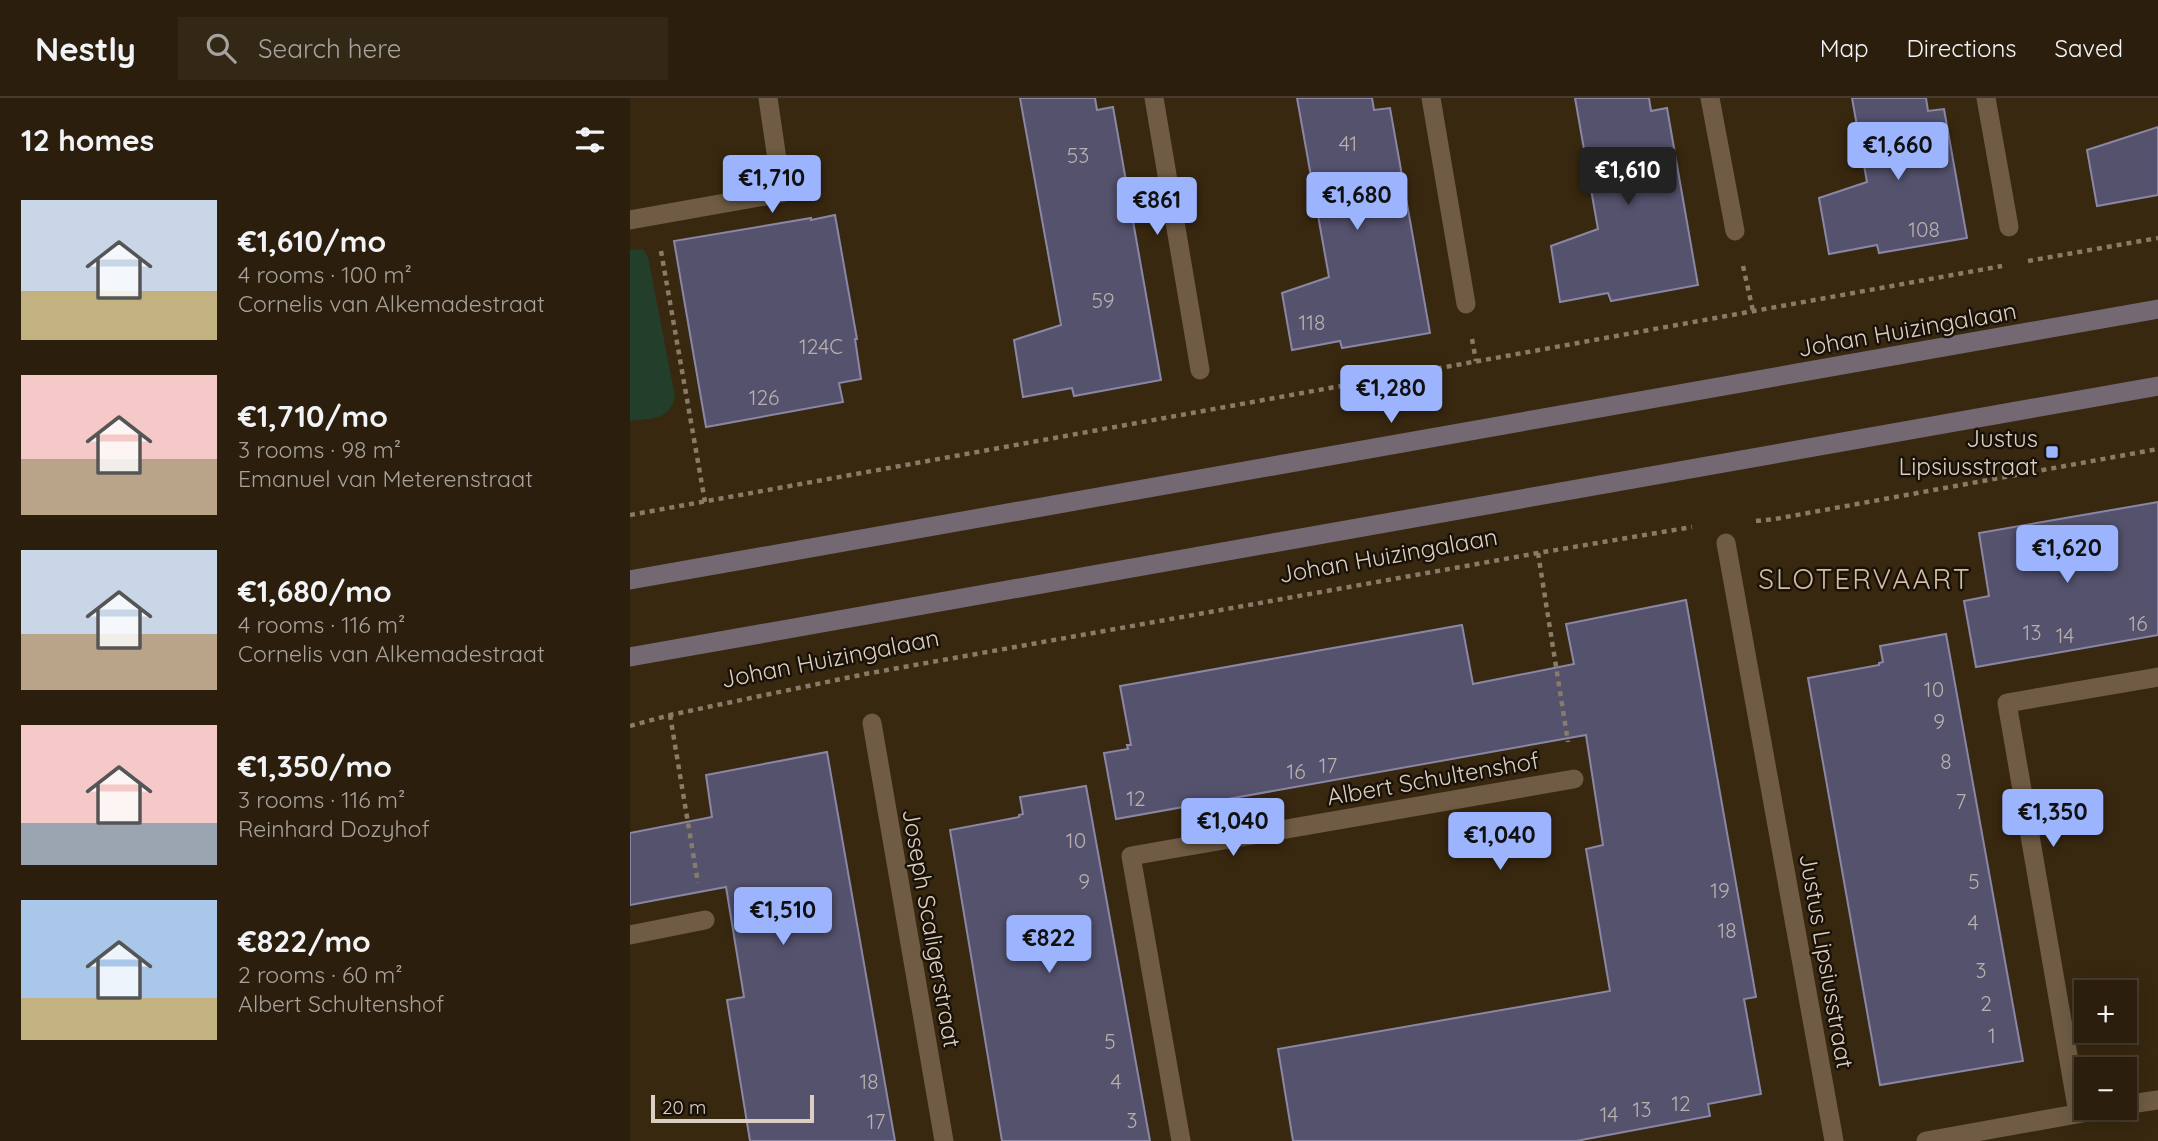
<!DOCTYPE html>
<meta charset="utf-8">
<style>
body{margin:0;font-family:Quicksand,sans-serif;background:#332715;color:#f1f3f6;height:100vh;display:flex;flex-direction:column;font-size:26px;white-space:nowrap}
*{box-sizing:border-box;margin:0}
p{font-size:23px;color:#a6a29d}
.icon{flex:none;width:38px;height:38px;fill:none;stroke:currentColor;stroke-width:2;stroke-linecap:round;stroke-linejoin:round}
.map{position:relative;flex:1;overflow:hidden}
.side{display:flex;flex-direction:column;background:#2b1e0c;width:630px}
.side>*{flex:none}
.controls{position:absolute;left:1444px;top:882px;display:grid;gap:14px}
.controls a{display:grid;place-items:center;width:63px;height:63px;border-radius:0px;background:#2b1e0c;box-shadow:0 4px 18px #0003,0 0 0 2px #473c2d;font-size:35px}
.scale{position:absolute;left:21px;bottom:18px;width:163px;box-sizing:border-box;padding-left:7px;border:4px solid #dbcfc2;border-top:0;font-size:19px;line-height:24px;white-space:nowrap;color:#dbcfc2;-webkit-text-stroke:5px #1a1208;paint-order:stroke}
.price{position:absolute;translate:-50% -60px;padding:0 16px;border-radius:7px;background:#9bb4fd;color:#111;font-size:23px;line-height:46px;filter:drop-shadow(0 2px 4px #0008)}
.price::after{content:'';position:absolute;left:50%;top:42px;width:21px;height:16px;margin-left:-10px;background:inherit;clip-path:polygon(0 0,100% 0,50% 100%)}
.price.current{background:#222;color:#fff}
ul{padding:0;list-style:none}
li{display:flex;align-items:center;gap:21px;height:175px;padding:0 21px}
li span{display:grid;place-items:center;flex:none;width:196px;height:140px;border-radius:0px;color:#555}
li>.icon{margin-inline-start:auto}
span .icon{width:84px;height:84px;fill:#fffc;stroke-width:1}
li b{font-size:30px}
h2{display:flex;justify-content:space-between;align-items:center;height:84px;padding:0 21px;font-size:30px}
header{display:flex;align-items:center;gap:42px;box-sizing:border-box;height:98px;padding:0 35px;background:#2b1e0c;border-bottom:2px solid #473c2d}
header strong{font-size:33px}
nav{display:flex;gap:38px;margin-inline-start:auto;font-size:24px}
.search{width:490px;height:63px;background:#332715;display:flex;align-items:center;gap:18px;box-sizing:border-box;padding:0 24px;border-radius:0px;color:#a6a29d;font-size:26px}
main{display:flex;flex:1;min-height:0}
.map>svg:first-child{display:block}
.green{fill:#233f2c}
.building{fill:#54526d;stroke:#8987a5;stroke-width:2}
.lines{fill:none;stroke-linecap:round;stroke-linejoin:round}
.path{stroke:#8a7b69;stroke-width:4.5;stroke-dasharray:5 5;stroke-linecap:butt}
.pedestrian{stroke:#705c44;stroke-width:19}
.minor{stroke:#705c44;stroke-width:19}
.secondary{stroke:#746872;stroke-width:19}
.poi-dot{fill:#9bb4fd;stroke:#1a1208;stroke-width:2.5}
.labels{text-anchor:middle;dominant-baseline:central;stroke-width:5;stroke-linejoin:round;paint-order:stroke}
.number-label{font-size:21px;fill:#b9b0ad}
.street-label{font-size:24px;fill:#dbcfc2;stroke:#1a1208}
.poi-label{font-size:24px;fill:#dbcfc2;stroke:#1a1208;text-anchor:end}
.quarter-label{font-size:28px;letter-spacing:2px;fill:#d3bda2;stroke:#1a1208}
</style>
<header>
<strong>Nestly</strong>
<div class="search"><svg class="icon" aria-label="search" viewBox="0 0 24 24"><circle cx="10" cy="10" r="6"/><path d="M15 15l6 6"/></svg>Search here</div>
<nav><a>Map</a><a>Directions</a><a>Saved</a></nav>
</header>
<main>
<section class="side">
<h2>12 homes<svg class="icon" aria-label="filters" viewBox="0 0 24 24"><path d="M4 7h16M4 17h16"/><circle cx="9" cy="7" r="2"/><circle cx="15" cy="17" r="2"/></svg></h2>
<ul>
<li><span style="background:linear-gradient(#c9d6e8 65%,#c2b280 0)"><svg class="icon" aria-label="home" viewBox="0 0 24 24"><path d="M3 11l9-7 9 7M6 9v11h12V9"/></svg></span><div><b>€1,610/mo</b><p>4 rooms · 100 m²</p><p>Cornelis van Alkemadestraat</p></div></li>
<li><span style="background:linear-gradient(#f6c9c9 60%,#b9a48a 0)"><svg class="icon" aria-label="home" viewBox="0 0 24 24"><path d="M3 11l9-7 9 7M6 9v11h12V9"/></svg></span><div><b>€1,710/mo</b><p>3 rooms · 98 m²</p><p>Emanuel van Meterenstraat</p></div></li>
<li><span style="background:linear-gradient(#c9d6e8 60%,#b9a48a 0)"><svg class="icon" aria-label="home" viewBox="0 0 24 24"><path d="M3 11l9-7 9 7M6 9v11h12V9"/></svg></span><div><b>€1,680/mo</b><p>4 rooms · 116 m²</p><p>Cornelis van Alkemadestraat</p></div></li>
<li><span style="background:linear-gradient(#f6c9c9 70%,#9aa5b1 0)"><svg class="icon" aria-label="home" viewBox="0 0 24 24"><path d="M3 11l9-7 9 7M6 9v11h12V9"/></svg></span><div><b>€1,350/mo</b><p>3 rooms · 116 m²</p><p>Reinhard Dozyhof</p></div></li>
<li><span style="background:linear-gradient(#a9c7e8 70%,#c2b280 0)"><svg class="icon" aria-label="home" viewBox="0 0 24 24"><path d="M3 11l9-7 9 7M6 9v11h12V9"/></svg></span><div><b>€822/mo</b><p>2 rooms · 60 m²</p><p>Albert Schultenshof</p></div></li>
</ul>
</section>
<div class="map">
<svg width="1528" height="1043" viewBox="0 0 1528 1043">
<rect width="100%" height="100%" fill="#392810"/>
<!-- green -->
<path class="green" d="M 13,151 L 18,159 L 45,299 C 39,323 21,320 0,323 L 0,152 Z"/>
<!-- building -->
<g class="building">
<polygon points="390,0 465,0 467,12 483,9 531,282 444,298 442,290 393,299 384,242 431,227"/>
<polygon points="667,0 742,0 744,12 760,10 800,235 712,250 710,243 662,252 652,195 699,179"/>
<polygon points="945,0 1019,0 1021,13 1037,10 1068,187 981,203 978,195 930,204 921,148 968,131"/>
<polygon points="1222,0 1296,0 1298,13 1314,11 1337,140 1249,155 1247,147 1199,156 1189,100 1237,84"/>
<polygon points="1528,29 1528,97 1467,108 1457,52"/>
<polygon points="205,117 227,241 225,241 231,281 209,285 213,304 76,329 44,143 181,120 181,122"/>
<polygon points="1528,404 1528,537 1346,569 1334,503 1359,498 1349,435"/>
<polygon points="1056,502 1126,899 1114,901 1131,996 1078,1006 1080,1018 946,1043 663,1043 648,951 980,893 956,751 973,747 956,637 486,721 474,655 498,651 497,647 501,647 490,588 832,527 843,586 944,566 936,526"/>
<polygon points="1316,536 1393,963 1250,987 1178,580 1249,567 1249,565 1253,564 1250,548"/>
<polygon points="197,654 265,1043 120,1043 97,902 114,899 96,789 0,807 0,735 82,719 76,677"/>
<polygon points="456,688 520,1043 372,1043 320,732 389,719 389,717 393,716 390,699"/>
</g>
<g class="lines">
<!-- path -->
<g class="path">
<polyline points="31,153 75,404"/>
<polyline points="1398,163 1528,140"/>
<polyline points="1113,168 1123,213"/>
<polyline points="842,241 846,263"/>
<polyline points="0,417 1372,168"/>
<polyline points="1126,423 1145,421 1528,351"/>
<polyline points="908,455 938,644"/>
<polyline points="40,617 68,785"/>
<polyline points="0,628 40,617 235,576 908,455 1062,429"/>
</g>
<!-- pedestrian -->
<g class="pedestrian">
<polyline points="1096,445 1204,1043"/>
<polyline points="242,625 314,1043"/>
</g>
<!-- minor -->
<g class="minor">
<polyline points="524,0 570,272"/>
<polyline points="801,0 836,206"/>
<polyline points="1080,0 1105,133"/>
<polyline points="1356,0 1379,129"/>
<polyline points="0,122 152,95 138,0"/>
<polyline points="0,837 75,822"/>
<polyline points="1494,1007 1528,1002"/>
<polyline points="1448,1015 1377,605 1528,579"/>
<polyline points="551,1043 501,758 944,681"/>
<polyline points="1296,1043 1480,1010"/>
</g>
<!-- secondary -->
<g class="secondary">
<polyline points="0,482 1528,211"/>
<polyline points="0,559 1528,288"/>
</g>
</g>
<!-- markers -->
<rect class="poi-dot" x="1415" y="347" width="14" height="14" rx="3.5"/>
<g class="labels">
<!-- number labels -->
<g class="number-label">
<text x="718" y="45">41</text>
<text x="448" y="57">53</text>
<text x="1294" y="131">108</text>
<text x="473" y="202">59</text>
<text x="682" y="224">118</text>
<text x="191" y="248">124C</text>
<text x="134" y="299">126</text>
<text x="1508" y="525">16</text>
<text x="1402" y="534">13</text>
<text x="1435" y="537">14</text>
<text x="1304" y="591">10</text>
<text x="1309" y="623">9</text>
<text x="1316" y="663">8</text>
<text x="698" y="667">17</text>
<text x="666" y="673">16</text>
<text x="506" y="700">12</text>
<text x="1331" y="703">7</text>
<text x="446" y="742">10</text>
<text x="454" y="783">9</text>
<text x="1344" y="783">5</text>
<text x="1090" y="792">19</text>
<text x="1343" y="824">4</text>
<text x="1097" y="832">18</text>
<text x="1351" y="872">3</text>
<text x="1356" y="905">2</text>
<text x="1362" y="937">1</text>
<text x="480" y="943">5</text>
<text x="239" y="983">18</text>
<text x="486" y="983">4</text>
<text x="1051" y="1005">12</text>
<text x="1012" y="1011">13</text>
<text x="979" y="1016">14</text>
<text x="502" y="1022">3</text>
<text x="246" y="1023">17</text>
</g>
<!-- street labels -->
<g class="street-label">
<text transform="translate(1277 231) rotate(-10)">Johan Huizingalaan</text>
<text transform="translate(758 457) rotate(-10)">Johan Huizingalaan</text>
<text transform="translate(200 560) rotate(-11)">Johan Huizingalaan</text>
<text transform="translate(803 680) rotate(-10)">Albert Schultenshof</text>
<text transform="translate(302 830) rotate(80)">Joseph Scaligerstraat</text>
<text transform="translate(1197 863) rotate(80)">Justus Lipsiusstraat</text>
</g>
<!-- poi labels -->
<g class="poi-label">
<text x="1408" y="340">Justus<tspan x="1408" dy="28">Lipsiusstraat</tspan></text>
</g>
<!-- quarter labels -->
<g class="quarter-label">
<text x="1235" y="480">SLOTERVAART</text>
</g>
</g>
</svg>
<div class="controls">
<a>+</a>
<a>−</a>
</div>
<div class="scale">20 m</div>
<b class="price" style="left:1268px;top:84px">€1,660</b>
<b class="price current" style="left:998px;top:109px">€1,610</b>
<b class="price" style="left:142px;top:117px">€1,710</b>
<b class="price" style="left:727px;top:134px">€1,680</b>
<b class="price" style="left:527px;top:139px">€861</b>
<b class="price" style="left:761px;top:327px">€1,280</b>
<b class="price" style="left:1437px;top:487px">€1,620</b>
<b class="price" style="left:1423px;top:751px">€1,350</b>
<b class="price" style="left:603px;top:760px">€1,040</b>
<b class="price" style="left:870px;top:774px">€1,040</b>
<b class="price" style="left:153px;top:849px">€1,510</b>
<b class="price" style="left:419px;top:877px">€822</b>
</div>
</main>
